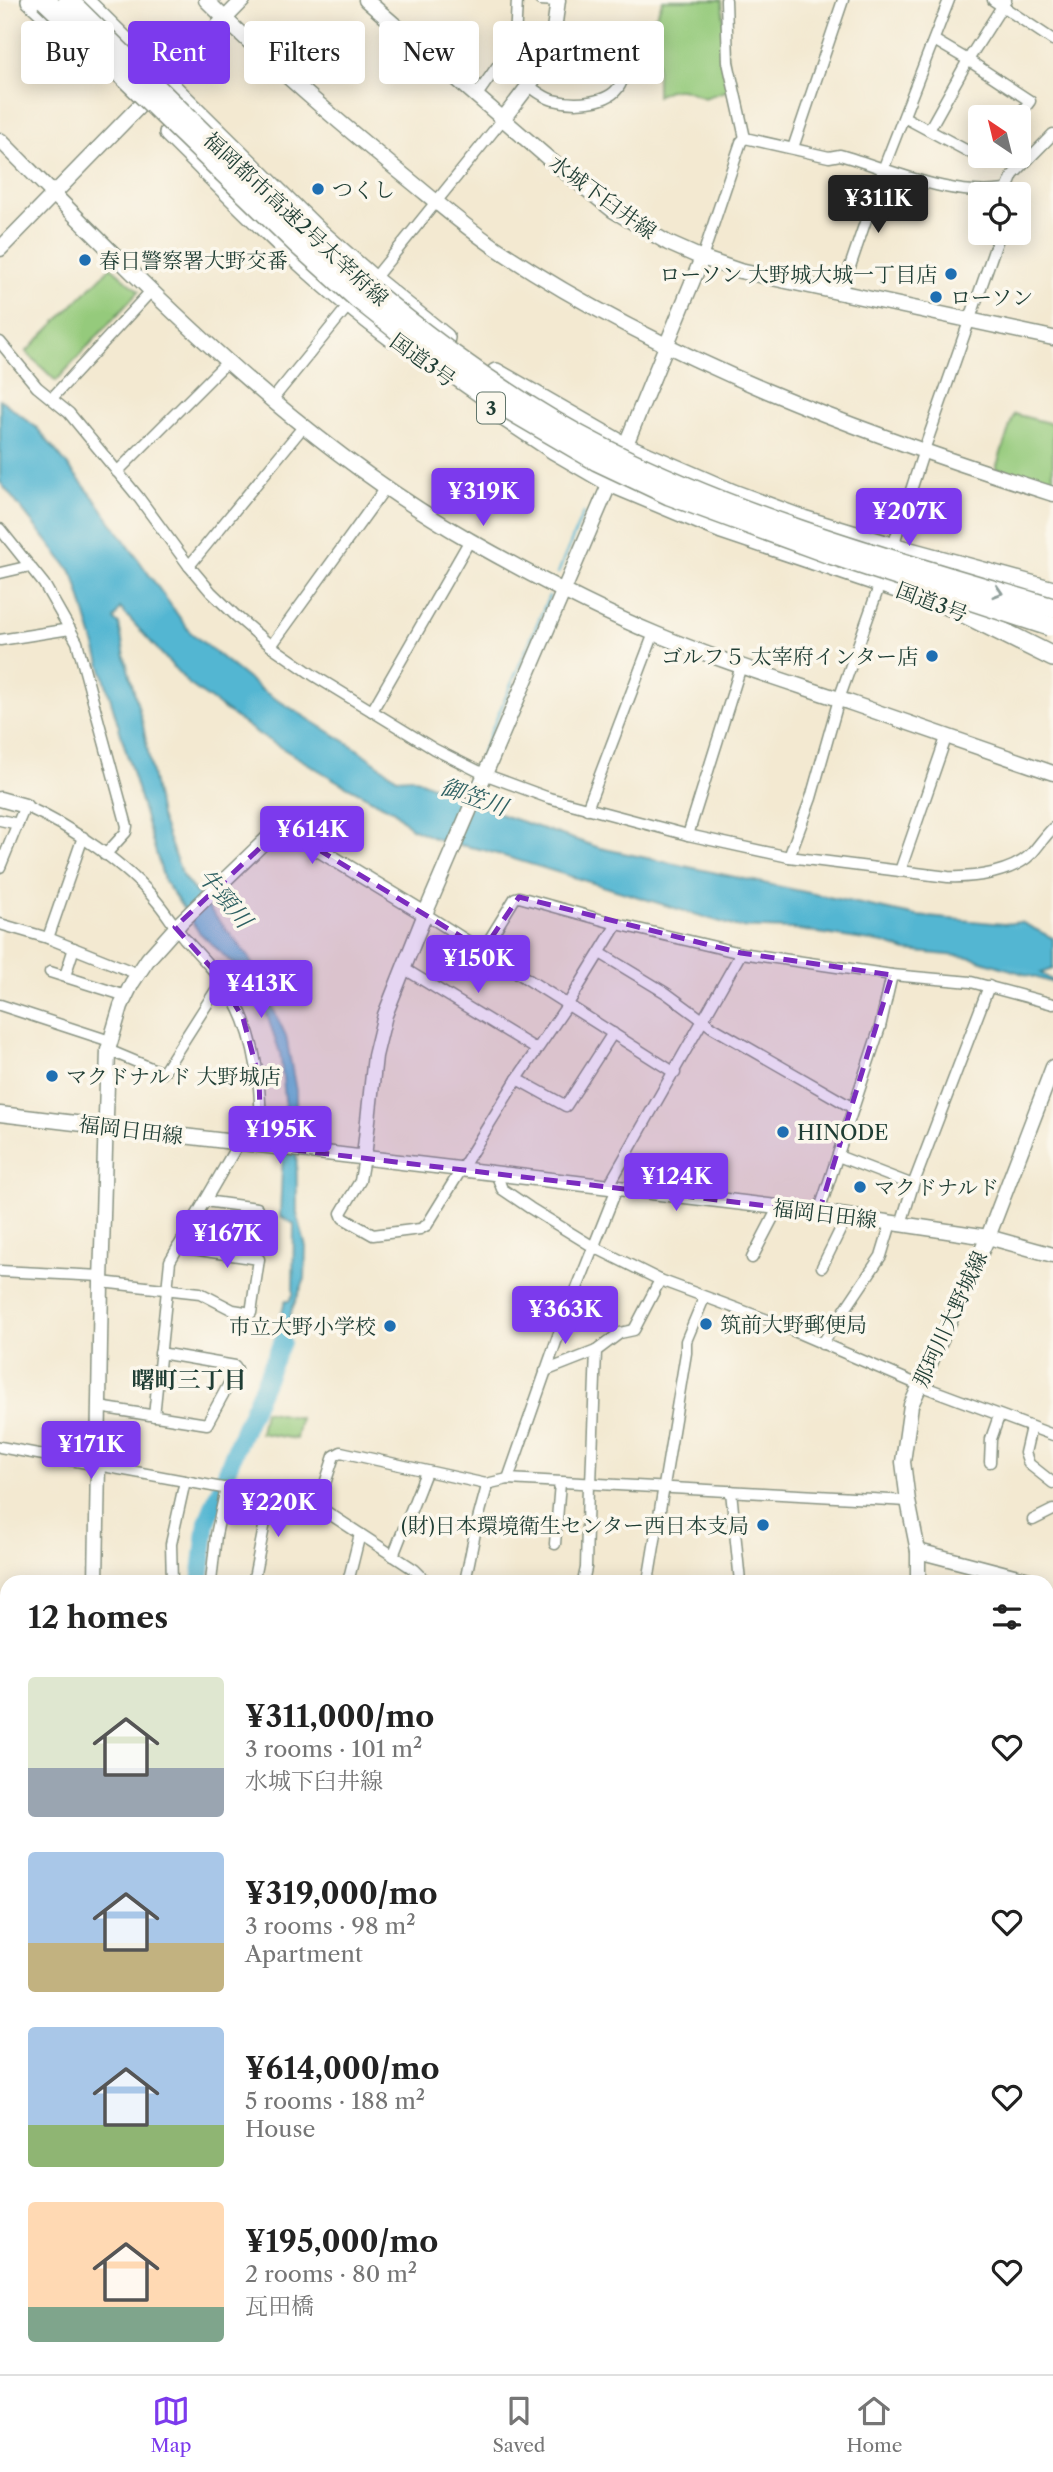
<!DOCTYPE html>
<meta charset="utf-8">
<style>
body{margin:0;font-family:"Libre Caslon Text","Noto Serif JP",serif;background:#f2f2f2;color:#222;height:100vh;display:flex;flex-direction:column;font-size:26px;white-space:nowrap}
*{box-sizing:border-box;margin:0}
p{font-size:23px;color:#767676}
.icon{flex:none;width:38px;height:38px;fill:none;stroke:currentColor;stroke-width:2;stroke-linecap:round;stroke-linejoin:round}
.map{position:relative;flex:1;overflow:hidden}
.sheet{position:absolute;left:0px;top:1575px;width:1054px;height:800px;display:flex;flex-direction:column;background:#fff;border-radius:21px 21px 0 0;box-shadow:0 4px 18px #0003}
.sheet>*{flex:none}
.banner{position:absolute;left:21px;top:21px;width:700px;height:63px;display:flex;gap:14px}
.needle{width:46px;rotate:325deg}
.buttons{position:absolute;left:968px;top:105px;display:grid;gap:14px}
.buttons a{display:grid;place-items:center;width:63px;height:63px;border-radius:7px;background:#fff;box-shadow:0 4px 18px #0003;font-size:35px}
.price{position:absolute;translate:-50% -60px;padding:0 16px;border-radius:7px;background:#7c3aed;color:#fff;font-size:23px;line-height:46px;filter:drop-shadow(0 2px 4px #0008)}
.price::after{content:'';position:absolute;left:50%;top:42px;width:21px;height:16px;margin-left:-10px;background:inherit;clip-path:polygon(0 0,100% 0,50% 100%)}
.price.selected{background:#222;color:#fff}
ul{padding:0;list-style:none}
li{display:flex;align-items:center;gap:21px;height:175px;padding:0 28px}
li span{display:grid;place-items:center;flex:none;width:196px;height:140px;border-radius:7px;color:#555}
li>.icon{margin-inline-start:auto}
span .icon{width:84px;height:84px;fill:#fffc;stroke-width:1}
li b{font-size:30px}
h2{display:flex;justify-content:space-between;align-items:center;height:84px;padding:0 28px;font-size:30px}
.tag{padding:0 24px;border-radius:7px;background:#fff;box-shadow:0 4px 18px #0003;font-size:24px;line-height:63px}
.tag.selected{background:#7c3aed;color:#fff}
.tab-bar{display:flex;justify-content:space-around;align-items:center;height:98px;border-top:2px solid #e0e0e0;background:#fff;font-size:19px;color:#767676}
.tab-bar a{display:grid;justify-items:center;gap:4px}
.tab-bar .selected{color:#7c3aed}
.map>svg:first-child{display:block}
.green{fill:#95ca7b;stroke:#5a8458;stroke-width:2}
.water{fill:#53b6d2;stroke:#397a83;stroke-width:2}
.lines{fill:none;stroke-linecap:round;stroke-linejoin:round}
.stream{stroke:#53b6d2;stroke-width:2.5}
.river{stroke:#53b6d2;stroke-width:18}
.street-casing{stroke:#899382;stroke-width:13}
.secondary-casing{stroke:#899382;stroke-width:17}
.highway-casing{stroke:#899382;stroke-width:22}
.street{stroke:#fff;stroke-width:10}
.secondary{stroke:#fff;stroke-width:14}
.highway{stroke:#fff;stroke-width:19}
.rail-casing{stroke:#1f3d34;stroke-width:5}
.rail{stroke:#fbf7ec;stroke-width:2.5;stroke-dasharray:8;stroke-linecap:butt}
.highway-bridge-casing{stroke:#899382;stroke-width:22;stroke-linecap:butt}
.highway-bridge{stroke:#fff;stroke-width:19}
.oneway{stroke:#8f9e9a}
.marked{fill:#7b2cbf;fill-opacity:0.2;stroke:#7b2cbf;stroke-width:5;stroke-dasharray:14 9;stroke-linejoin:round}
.poi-dot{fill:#1f6fb2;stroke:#fbf7ec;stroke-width:2.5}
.labels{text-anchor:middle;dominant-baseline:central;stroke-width:7;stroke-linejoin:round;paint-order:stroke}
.shield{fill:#fbf7ec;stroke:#61756b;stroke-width:2}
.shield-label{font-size:19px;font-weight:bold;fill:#1f3d34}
.poi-label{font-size:21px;fill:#1f3d34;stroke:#fbf7ec;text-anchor:start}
.street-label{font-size:21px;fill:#1f3d34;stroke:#fbf7ec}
.water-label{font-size:23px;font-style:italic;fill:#2f6163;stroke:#fbf7ec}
.neighbourhood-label{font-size:23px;font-weight:bold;fill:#1f3d34;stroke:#fbf7ec}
</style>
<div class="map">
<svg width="1053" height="2374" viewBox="0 0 1053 2374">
<rect width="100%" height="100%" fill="#fbf7ec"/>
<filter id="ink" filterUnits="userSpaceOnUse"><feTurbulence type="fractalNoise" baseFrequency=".0143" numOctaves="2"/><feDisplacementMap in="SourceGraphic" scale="14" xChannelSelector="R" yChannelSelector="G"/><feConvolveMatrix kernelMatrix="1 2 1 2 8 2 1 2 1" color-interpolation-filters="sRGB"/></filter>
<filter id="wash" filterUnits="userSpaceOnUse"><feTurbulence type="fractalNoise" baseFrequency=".00686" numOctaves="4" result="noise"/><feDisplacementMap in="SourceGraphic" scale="28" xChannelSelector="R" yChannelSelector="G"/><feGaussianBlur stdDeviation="1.57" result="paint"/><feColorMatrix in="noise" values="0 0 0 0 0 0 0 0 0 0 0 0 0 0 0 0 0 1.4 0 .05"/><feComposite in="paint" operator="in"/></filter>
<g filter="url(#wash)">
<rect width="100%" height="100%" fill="#f3e9d1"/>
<!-- green -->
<g class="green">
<path d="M 663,0 L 722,0 L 729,90 L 704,98 C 685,89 675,84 657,96 L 657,57 L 630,56 L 631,38 L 644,39 L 642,26 L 657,14 Z"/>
<polygon points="111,267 139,291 56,381 26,352"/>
<polygon points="1014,414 1053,424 1053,487 996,468"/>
<polygon points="264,1411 300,1418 296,1439 260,1433"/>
<polygon points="390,2368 449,2368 464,2374 394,2374 389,2373"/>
</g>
<!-- water -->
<polygon class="water" points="0,399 37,428 51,445 95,499 190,632 263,691 354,747 397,778 411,777 505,816 600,848 917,916 1004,924 1021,922 1053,938 1053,969 1041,973 1053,981 1053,983 969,957 906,951 884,943 792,929 737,927 484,850 441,841 411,828 394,811 342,784 260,735 189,684 120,608 114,620 119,624 125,657 143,725 160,816 183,877 249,957 286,1036 296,1091 297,1214 306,1247 305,1279 292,1309 283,1345 272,1366 275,1340 285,1301 289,1301 293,1295 294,1224 280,1216 285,1099 280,1053 265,1010 237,968 199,932 164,880 74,575 0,482"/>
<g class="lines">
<!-- stream -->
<g class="stream">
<polyline points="558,573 583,513"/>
<polyline points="481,755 549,596"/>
</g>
<!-- river -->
<g class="river">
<polyline points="200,1582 207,1522 235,1450 282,1342"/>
<polyline points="54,2374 55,2368"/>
</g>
</g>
</g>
<g filter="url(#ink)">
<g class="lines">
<defs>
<g id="street">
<polyline points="540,0 558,1"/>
<polyline points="726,0 728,62 745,138"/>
<polyline points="993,0 1053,40"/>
<polyline points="934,40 968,60 1030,101 1018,117"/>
<path d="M 529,86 C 536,91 545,98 553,100 C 572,105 609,105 620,85 C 627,72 625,56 626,41 L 554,37"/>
<polyline points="477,95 515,41 517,0"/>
<polyline points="904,117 986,161 990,156"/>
<polyline points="929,130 968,60 1006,0"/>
<path d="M 745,138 L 829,157 L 840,155 C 893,170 949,198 1005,190"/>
<polyline points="793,148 843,0"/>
<polyline points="1005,194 1013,175 1053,134"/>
<polyline points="702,258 741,142 745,138"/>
<polyline points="373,280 503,119"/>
<polyline points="841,293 884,167 949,0"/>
<path d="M 0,342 L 37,387 L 69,413 L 139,498 L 189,566 L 211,592 L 236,616 L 271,646 L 313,675 L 434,749 L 484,774 L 549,798 L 688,835 L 789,857 L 948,877 C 974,878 1013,873 1032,853 C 1039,845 1045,836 1053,828"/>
<polyline points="52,398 152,290"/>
<polyline points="272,400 349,305"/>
<polyline points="117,472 227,362"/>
<polyline points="0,529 44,584 77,642 127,826 126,832 105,855"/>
<polyline points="892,549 924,450 1000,233"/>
<polyline points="189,566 303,427"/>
<polyline points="0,573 30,566"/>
<polyline points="0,640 70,629"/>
<polyline points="271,646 386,487"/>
<polyline points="372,711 470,540"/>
<polyline points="587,809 654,633"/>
<polyline points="0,820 18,824"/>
<polyline points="688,835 741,666"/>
<polyline points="789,857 811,798 839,699 882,578"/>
<path d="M 0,867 L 25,806 C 70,826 127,864 158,903 C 167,914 175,927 184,938 C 206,962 232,988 244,1020 C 260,1061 261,1103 261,1146"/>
<polyline points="900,871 947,735"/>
<polyline points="425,914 675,1073"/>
<polyline points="0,924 48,938 138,974"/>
<polyline points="48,938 83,837"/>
<polyline points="483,950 515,898 519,897 617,924 741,953 892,975 971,982 1053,1004"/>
<polyline points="600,953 666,993 712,1027 853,1108"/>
<polyline points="403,968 536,1049"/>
<polyline points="50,972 126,996"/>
<polyline points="65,976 74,948"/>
<polyline points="0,1005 110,1041"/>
<polyline points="108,1050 163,1073 216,990 223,984"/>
<polyline points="517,1079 566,1106 613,1033"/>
<polyline points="838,1156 913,1185"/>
<polyline points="364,1157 360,1181 341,1213 343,1218 373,1235 420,1229 427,1225 517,1079 568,1004 617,924"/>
<polyline points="496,1173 502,1189 530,1208 592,1246 660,1280 773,1322 919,1385 1053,1435"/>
<polyline points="608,1187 741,953"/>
<polyline points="205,1201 257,1208"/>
<polyline points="819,1212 880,1027 892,975"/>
<polyline points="901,1224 913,1185 989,986"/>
<polyline points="752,1258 778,1208"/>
<polyline points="822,1267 847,1216"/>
<polyline points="0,1271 101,1276"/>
<polyline points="101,1282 200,1293 233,1310 251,1313 259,1259 178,1247"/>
<polyline points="822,1344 881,1256 891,1223"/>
<polyline points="545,1371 596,1351"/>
<polyline points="99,1407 207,1424 237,1369 235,1366 160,1353"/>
<polyline points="154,1416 170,1261 238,1144"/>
<polyline points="1031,1427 1025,1453 1029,1464 1053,1483"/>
<polyline points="0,1447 310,1504 321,1496 334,1456 341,1452 486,1484 508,1479 908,1501"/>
<polyline points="990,1462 991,1439 999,1416"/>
<polyline points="508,1479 558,1336 617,1188"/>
<polyline points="591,1484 596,1351 620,1333 634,1330 660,1280"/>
<polyline points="731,1491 740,1582"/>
<polyline points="313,1503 415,1570 427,1582"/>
<polyline points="1033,1520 1053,1510"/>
<polyline points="555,1544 560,1483"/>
<polyline points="393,1556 426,1472"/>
<polyline points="172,1582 171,1544 185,1481"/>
<polyline points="211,1582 216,1535 226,1488"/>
<polyline points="255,1582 254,1578 270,1497"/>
<polyline points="348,1582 360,1534"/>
<polyline points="465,1582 477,1523 486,1490 486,1484"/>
<polyline points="583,1582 586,1568 588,1484"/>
<polyline points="648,1582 686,1353 686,1341 704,1298"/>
<polyline points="0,1617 7,1618"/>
<polyline points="5,1644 7,1661"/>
<polyline points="0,1737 7,1739"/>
<polyline points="0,1789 7,1774"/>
<polyline points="1046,1819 1053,1821"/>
<polyline points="1046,1944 1053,1946"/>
<polyline points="1046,1954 1053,1956"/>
<polyline points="0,2138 7,2140"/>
<polyline points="0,2212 7,2213"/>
<polyline points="1046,2220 1053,2221"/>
<polyline points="1046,2341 1053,2322"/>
<polyline points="651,2368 669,2374"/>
<polyline points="844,2368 865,2374"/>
<polyline points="35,2374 36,2368"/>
<polyline points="591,2374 594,2368"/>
<polyline points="615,2374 617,2368"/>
<polyline points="884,2374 887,2368"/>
<polyline points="1035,2374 1037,2368"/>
</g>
<g id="secondary">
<path d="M 206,0 C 271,65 341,124 412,182 C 440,205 469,230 499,250 C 668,362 861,433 1053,494"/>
<polyline points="366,0 549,159 614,211 668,243 702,258 740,271 1053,338"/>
<polyline points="503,119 542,68 551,52 558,0"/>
<path d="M 0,140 C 145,286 291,439 471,541 C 531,575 593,608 656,634 C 720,661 786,681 851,703 C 919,726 986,750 1053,773"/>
<polyline points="0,249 243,0"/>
<polyline points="622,454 702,258"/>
<polyline points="0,799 25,806"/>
<polyline points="0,1114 819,1212 988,1237 1053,1255"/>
<polyline points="364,1157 375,1056 385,1015 425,914 614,473"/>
<polyline points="918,1551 1037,1582"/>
<path d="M 96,1582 L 101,1282 L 108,1050 L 121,1006 L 132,983 L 148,959 L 181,922 L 267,839 C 278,832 286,832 298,837 L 425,914"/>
<polyline points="918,1582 918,1551 908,1501 903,1462 911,1405 988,1237 1053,1067"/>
<polyline points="0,1643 7,1644"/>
<polyline points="0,1931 7,1932"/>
<polyline points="1046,2057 1053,2034"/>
<polyline points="0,2115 7,2077"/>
<polyline points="0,2332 7,2333"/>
<polyline points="156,2368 183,2374"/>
<polyline points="81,2374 82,2368"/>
<polyline points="603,2374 605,2368"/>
<polyline points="958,2374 959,2368"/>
</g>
<g id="highway">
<polyline points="31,0 57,24"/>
<polyline points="83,0 315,229 373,280 445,338"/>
<path d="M 169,133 C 241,204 310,277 392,337"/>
<polyline points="496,373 625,447 733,494 803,520 892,547 1053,591"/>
<polyline points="496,411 555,450 610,482 722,529 950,606 1053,657"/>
</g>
</defs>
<!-- street casing -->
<use href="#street" class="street-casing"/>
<!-- secondary casing -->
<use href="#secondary" class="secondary-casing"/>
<!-- highway casing -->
<use href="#highway" class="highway-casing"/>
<!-- street -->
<use href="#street" class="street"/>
<!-- secondary -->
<use href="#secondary" class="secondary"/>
<!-- highway -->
<use href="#highway" class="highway"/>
<defs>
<g id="rail">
<polyline points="0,1632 7,1634"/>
<polyline points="1046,1882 1053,1883"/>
<polyline points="0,2295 7,2296"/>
<polyline points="332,2368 355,2374"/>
<polyline points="355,2368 379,2374"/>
</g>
</defs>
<!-- rail casing -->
<use href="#rail" class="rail-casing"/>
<!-- rail -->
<use href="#rail" class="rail"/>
<defs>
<g id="highway-bridge">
<polyline points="45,0 298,245 357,298 440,364 484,395 597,461 669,495 827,553 1049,626"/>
<polyline points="68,0 281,210"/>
<path d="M 313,241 C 403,320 498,395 605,449 C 747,521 902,563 1053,608"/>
</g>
</defs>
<!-- highway-bridge casing -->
<use href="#highway-bridge" class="highway-bridge-casing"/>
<!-- highway-bridge -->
<use href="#highway-bridge" class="highway-bridge"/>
</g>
<!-- one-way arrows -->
<defs><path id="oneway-chevron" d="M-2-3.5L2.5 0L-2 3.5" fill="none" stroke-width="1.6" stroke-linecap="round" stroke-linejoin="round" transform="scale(1.75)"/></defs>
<use class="oneway" href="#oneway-chevron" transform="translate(998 592) rotate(17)"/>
</g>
<!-- marked area -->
<path class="marked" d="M 276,833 L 298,837 L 483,950 L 519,897 L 741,953 L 892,975 L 819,1212 L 261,1146 L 259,1078 L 243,1018 L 215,972 L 175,927 Z"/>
<!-- markers -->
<g class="poi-dot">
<circle cx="318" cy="189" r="7"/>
<circle cx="85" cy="260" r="7"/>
<circle cx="951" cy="274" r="7"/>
<circle cx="936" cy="297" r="7"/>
<circle cx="932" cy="656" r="7"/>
<circle cx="52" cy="1076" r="7"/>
<circle cx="783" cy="1132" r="7"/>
<circle cx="860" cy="1187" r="7"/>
<circle cx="706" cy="1324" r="7"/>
<circle cx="390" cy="1326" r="7"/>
<circle cx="763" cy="1525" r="7"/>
</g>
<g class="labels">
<!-- shield labels -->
<rect class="shield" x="477" y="392.5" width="28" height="31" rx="5"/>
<g class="shield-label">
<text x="491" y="408">3</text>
</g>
<!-- poi labels -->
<g class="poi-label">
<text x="332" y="189">つくし</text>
<text x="99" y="260">春日警察署大野交番</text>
<text x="937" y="274" text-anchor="end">ローソン 大野城大城一丁目店</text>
<text x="950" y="297">ローソン</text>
<text x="918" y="656" text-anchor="end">ゴルフ５ 太宰府インター店</text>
<text x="66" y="1076">マクドナルド 大野城店</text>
<text x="797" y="1132">HINODE</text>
<text x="874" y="1187">マクドナルド</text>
<text x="720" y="1324">筑前大野郵便局</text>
<text x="376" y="1326" text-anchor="end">市立大野小学校</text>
<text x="749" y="1525" text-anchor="end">(財)日本環境衛生センター西日本支局</text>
</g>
<!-- street labels -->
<g class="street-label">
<text transform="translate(603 197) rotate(36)">水城下臼井線</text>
<text transform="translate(296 219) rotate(43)">福岡都市高速2号太宰府線</text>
<text transform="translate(423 360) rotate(36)">国道3号</text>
<text transform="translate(932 602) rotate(21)">国道3号</text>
<text transform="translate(131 1130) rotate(7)">福岡日田線</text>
<text transform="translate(825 1214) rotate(7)">福岡日田線</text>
<text transform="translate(950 1319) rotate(-65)">那珂川大野城線</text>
</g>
<!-- water labels -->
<g class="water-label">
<text transform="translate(474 797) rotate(19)">御笠川</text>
<text transform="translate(225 898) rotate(50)">牛頸川</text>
</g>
<!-- neighbourhood labels -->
<g class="neighbourhood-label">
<text x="189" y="1380">曙町三丁目</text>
</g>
</g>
</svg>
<div class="buttons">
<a><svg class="needle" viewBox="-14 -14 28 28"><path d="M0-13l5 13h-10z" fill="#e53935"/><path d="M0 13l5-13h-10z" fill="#767676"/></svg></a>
<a><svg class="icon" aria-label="locate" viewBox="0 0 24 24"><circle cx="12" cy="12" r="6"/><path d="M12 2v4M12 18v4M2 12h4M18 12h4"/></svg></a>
</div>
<b class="price selected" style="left:878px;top:235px">¥311K</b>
<b class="price" style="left:483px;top:528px">¥319K</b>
<b class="price" style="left:909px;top:548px">¥207K</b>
<b class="price" style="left:312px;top:866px">¥614K</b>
<b class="price" style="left:478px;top:995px">¥150K</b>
<b class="price" style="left:261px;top:1020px">¥413K</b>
<b class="price" style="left:280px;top:1166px">¥195K</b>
<b class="price" style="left:676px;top:1213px">¥124K</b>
<b class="price" style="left:227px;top:1270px">¥167K</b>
<b class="price" style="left:565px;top:1346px">¥363K</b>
<b class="price" style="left:91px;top:1481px">¥171K</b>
<b class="price" style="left:278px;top:1539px">¥220K</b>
<div class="banner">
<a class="tag">Buy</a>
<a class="tag selected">Rent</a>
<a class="tag">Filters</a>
<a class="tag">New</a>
<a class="tag">Apartment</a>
</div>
<section class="sheet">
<h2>12 homes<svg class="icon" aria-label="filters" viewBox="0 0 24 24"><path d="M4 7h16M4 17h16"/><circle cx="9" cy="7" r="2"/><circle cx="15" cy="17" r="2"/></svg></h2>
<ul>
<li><span style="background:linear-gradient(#dfe7d0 65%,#9aa5b1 0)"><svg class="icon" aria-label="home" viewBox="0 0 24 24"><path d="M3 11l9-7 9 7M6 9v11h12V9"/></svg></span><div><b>¥311,000/mo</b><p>3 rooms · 101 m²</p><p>水城下臼井線</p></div><svg class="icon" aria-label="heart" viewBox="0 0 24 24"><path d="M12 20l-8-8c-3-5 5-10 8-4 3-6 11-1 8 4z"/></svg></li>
<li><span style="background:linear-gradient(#a9c7e8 65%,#c2b280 0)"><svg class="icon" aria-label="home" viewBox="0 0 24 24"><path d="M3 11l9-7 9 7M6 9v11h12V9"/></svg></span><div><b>¥319,000/mo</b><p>3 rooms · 98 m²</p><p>Apartment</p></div><svg class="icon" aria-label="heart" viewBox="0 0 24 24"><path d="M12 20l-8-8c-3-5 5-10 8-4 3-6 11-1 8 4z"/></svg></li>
<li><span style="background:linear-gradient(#a9c7e8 70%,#8fb573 0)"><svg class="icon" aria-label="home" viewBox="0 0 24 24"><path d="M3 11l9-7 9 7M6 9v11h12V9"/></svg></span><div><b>¥614,000/mo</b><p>5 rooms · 188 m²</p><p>House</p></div><svg class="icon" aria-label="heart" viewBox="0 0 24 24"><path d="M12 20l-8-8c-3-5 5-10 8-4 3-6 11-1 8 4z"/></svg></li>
<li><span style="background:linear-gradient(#ffd9b3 75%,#7fa58c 0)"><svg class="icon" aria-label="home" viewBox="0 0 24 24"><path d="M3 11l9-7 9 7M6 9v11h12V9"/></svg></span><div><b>¥195,000/mo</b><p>2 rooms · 80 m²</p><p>瓦田橋</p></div><svg class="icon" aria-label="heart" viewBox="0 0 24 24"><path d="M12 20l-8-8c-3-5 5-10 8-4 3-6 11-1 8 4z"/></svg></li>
</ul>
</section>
</div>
<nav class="tab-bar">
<a class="selected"><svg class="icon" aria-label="map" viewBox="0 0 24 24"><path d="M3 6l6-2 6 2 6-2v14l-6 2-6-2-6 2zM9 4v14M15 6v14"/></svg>Map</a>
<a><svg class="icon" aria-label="saved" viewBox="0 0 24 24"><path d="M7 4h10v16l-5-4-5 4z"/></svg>Saved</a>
<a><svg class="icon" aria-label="home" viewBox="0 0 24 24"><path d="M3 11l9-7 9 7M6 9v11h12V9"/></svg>Home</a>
</nav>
